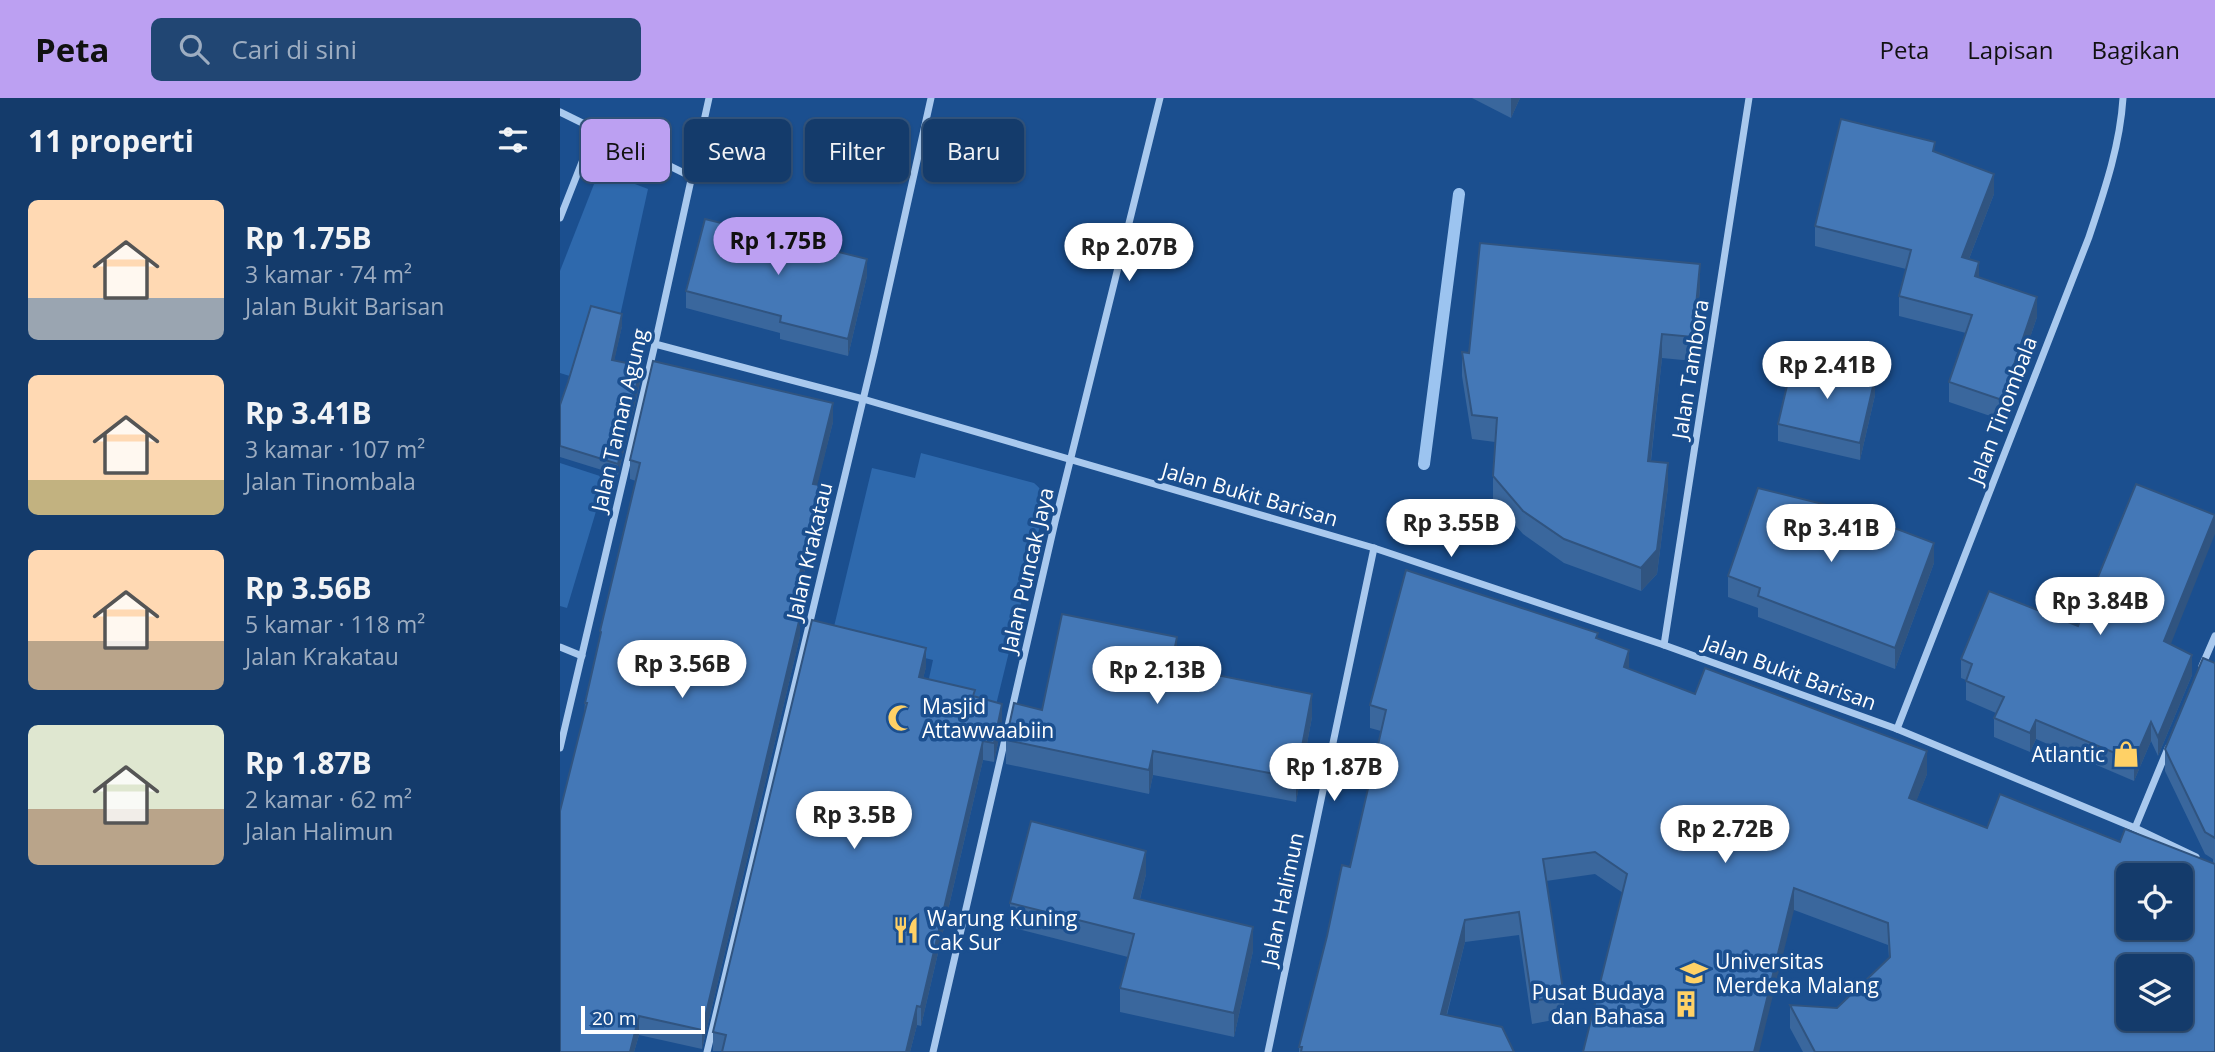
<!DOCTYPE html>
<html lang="id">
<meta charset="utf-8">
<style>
body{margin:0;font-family:"Open Sans",sans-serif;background:#214673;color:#f1f3f6;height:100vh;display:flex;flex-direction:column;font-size:26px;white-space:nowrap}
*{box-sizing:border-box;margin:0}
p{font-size:23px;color:#9dadc1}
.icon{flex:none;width:38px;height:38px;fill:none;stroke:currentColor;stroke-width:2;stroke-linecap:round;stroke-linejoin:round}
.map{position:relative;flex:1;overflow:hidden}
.panel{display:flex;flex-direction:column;background:#143b6b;width:560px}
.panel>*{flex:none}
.hud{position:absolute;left:21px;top:21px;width:665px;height:63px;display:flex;gap:14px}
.buttons{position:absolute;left:1556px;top:765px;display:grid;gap:14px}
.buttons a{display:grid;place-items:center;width:77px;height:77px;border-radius:10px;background:#143b6b;box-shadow:0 2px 5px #0004,0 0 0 2px #33557e;font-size:35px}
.scale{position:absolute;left:21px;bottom:18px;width:124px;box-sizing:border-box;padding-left:7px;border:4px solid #fff;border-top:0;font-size:19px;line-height:24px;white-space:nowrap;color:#fff;-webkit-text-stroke:5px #1b4f8f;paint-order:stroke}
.price{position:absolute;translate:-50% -60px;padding:0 16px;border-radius:24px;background:#fff;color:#222;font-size:23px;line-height:46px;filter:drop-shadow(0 2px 4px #0008)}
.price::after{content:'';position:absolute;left:50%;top:42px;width:21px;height:16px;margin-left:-10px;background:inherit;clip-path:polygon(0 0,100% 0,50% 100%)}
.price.active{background:#bca0f2;color:#111}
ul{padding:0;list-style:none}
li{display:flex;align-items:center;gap:21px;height:175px;padding:0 28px}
li span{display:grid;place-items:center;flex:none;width:196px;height:140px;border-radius:10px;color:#555}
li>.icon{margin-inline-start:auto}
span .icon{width:84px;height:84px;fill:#fffc;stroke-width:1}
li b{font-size:30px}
h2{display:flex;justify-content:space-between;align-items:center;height:84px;padding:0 28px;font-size:30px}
.tag{padding:0 24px;border-radius:10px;background:#143b6b;box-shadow:0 2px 5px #0004,0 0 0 2px #33557e;font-size:24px;line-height:63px}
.tag.active{background:#bca0f2;color:#111}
header{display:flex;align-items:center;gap:42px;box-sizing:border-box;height:98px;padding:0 35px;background:#bca0f2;color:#111}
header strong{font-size:33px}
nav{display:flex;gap:38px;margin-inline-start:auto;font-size:24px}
.search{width:490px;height:63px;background:#214673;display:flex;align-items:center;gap:18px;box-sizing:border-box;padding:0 24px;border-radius:10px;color:#9dadc1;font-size:26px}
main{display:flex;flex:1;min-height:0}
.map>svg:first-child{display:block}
.green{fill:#2e69ad}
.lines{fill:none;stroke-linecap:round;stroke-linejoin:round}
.stream{stroke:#9cc4f0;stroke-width:12}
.street{stroke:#a9c9ee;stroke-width:7}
.wall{fill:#3a679d}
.shaded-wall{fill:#305480}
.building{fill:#4478b7;stroke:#305480;stroke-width:2;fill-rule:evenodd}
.labels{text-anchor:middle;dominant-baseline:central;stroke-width:7;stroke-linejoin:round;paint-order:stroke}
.street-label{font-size:21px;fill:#fff;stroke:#1b4f8f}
.poi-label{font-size:21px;fill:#fff;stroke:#1b4f8f;text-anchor:start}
</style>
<header>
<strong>Peta</strong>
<div class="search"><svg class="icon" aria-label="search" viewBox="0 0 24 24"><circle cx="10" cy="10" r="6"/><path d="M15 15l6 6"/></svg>Cari di sini</div>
<nav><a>Peta</a><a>Lapisan</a><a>Bagikan</a></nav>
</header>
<main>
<section class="panel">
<h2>11 properti<svg class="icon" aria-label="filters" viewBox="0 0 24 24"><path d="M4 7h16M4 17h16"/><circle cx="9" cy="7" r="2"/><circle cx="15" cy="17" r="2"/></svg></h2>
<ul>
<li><span style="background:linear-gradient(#ffd9b3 70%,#9aa5b1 0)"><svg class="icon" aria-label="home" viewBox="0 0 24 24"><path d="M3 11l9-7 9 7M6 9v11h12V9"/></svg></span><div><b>Rp 1.75B</b><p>3 kamar · 74 m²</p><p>Jalan Bukit Barisan</p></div></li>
<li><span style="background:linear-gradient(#ffd9b3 75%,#c2b280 0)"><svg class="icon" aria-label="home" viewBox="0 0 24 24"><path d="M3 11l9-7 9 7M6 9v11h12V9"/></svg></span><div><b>Rp 3.41B</b><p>3 kamar · 107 m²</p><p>Jalan Tinombala</p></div></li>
<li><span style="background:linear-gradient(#ffd9b3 65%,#b9a48a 0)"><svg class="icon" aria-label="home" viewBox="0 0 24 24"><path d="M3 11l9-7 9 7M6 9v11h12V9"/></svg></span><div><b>Rp 3.56B</b><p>5 kamar · 118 m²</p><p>Jalan Krakatau</p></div></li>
<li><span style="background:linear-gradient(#dfe7d0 60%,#b9a48a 0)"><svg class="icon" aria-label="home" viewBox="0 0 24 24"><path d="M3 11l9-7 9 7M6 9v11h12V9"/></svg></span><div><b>Rp 1.87B</b><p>2 kamar · 62 m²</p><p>Jalan Halimun</p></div></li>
</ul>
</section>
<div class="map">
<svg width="1655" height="954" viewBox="0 0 1655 954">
<rect width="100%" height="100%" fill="#1b4f8f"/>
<!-- green -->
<g class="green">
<polygon points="46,75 88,91 58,227 13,279 0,275 0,173 36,81"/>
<path d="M 361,355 L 474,385 C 484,393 485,399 484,411 L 435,611 L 366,594 L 373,562 L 272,537 L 312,370 L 355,380 Z"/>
<polygon points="0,365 46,380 7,510 0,508"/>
</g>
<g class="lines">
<!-- stream -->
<polyline class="stream" points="864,366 899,96"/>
<!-- street -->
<g class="street">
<polyline points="0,14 130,78"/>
<polyline points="0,120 35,31"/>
<polyline points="95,246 303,301 814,450 1104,547 1337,631 1575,730 1636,759"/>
<polyline points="1104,547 1189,0"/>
<polyline points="0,549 22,558"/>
<polyline points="1642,568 1655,538"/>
<path d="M 1337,631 L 1529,139 C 1544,94 1560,48 1563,0"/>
<polyline points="0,650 95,246 149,0"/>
<polyline points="1575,730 1608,650"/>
<polyline points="147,954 314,256 371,0"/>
<polyline points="373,954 495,424 600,0"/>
<polyline points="708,954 814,450"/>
</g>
</g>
<!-- wall -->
<g class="wall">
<polygon points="912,0 960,0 951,20"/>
<polygon points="1375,54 1434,96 1409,161 1419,180 1477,219 1442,322 1389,304 1389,284 1406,235 1339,218 1339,198 1346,171 1255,148 1255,128"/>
<polygon points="307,178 288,258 220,241 220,235 126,210 126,193"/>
<polygon points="1140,190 1133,263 1102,260 1091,363 1108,389 1097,476 1081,493 1004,465 963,436 933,402 933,378 935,344 912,341 902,278 902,254 909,255"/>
<polygon points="62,228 54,262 81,280 58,377 0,359 0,307"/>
<polygon points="1315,297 1300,362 1218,343 1218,326"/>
<polygon points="273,324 257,386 259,406 235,518 240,538 142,951 79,937 74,954 0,954 25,605 40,542 40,533 76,383 70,381 70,362"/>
<polygon points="1374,465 1335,571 1198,519 1198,510 1168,499 1168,478"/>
<polygon points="1518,528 1611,547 1632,577 1598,658 1591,643 1574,683 1476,641 1470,654 1434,639 1434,620 1436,615 1406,602 1406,582 1401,580 1401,561"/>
<polygon points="1038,541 1069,571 1135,596 1367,676 1356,703 1427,730 1560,744 1653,765 1653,761 1645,756 1605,673 1605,651 1655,565 1655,954 1243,954 1230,930 1230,907 1277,910 1329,860 1328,847 1234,812 1063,795 1035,776 986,783 1004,898 1004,920 972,926 959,837 905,844 887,917 954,954 739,954 739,949 790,769 821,633 810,630 810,607"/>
<polygon points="617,563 616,569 752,619 736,704 593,677 589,696 446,666 446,642 482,612"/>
<polygon points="366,569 363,580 415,599 442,625 434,664 423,662 361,928 357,927 350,954 153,953 153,934"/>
<polygon points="586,776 580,801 693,853 674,939 560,914 560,890 568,859 450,829 450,805"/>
</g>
<!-- shaded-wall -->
<g class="shaded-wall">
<polygon points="951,0 960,0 951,20"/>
<polygon points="1434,76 1434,96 1402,179 1402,159"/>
<polygon points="307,161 307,178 288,258 288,241"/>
<polygon points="1419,164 1419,183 1415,178"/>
<polygon points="1140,166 1140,190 1133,263 1133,239"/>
<polygon points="1477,199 1477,219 1442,322 1442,302"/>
<polygon points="62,216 62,228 52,273 52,262"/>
<polygon points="1102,236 1102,260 1088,387 1088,363"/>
<polygon points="81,268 81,280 58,377 58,366"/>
<polygon points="1315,280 1315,297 1300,362 1300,345"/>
<polygon points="273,305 273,324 253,405 253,386"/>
<polygon points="1108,365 1108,389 1097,476 1081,493 1081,470"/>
<polygon points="259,387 259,406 231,535 231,517"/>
<polygon points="1655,417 1655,436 1604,563 1604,543"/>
<polygon points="1374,445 1374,465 1335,571 1335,550"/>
<polygon points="240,519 240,538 142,951 142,932"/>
<polygon points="617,539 617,563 611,592 611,568"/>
<polygon points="366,550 366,569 359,598 359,579"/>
<polygon points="1069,552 1069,575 1064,569"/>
<polygon points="1632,557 1632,577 1598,658 1598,639"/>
<polygon points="752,596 752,619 736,704 736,680"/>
<polygon points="442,606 442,625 434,664 434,645"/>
<polygon points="1476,622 1476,641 1470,654 1470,635"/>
<polygon points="1591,624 1591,643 1574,683 1574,663"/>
<polygon points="423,643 423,662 361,928 361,909"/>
<polygon points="593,653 593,677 589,696 589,672"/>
<polygon points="1367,653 1367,676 1349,722 1349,700"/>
<polygon points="586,753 586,776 574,824 574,800"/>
<polygon points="1234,790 1234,812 1199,954 1194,954"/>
<polygon points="905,822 905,844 881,938 881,916"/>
<polygon points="693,829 693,853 674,939 674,915"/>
<polygon points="357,908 357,927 350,954 346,954"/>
<polygon points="79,918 79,937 74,954 70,954"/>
</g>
<!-- building -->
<g class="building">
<polygon points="1281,21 1375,44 1373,53 1434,76 1402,159 1419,164 1415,178 1477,199 1442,302 1389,284 1412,217 1339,198 1351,152 1255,128"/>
<polygon points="145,121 307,161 288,241 220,224 221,218 126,193"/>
<polygon points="920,145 1140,166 1133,239 1102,236 1088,363 1108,365 1097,452 1081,470 1004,441 963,413 933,378 937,320 912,317 902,254 909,255"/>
<polygon points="31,208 62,216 52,262 81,268 58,366 0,348 0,307 8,284"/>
<polygon points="1233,262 1315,280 1300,345 1218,326"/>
<polygon points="93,263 273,305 253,386 259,387 231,517 240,519 142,932 79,918 70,954 0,954 0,713 27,605 25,605 41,534 40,533 80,365 70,362"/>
<polygon points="1576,386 1655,417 1604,543 1632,557 1598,639 1591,624 1574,663 1476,622 1470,635 1434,620 1444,599 1406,583 1412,566 1401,561 1429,493 1518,528"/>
<polygon points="1198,390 1287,412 1374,445 1335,550 1198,498 1200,490 1168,478"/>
<path d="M 846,472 L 1038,535 L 1036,540 L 1069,552 L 1064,569 L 1135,596 L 1145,570 L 1367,653 L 1349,700 L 1427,730 L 1440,696 L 1560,744 L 1565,731 L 1655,766 L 1655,954 L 1255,954 L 1230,907 L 1277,910 L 1330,859 L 1328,825 L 1234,790 L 1194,954 L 1023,954 L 1067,776 L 1035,754 L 983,761 L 1004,898 L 972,903 L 959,814 L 905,822 L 881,916 L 942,929 L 954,954 L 741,954 L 742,949 L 739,949 L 767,838 L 782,767 L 790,769 L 826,612 L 810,607 ZM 1568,777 L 1620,777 L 1620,830 L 1568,830 ZM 1568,868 L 1620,868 L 1620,920 L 1568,920 Z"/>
<polygon points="502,516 617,539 611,568 752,596 736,680 593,653 589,672 446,642 454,605 482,612"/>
<polygon points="252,522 366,550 359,579 415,592 413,598 442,606 434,645 423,643 361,909 357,908 346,954 162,954 166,937 153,934"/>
<polygon points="1643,560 1655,565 1655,740 1645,734 1605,651"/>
<polygon points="471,723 586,753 574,800 693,829 674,915 560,890 574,836 450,805"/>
</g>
<!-- icons -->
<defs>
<symbol id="mosque-bare" viewBox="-9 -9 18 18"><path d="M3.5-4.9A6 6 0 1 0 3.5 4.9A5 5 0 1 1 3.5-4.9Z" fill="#ffd166" stroke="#1b4f8f" stroke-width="2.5" paint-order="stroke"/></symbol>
<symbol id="shop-bare" viewBox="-9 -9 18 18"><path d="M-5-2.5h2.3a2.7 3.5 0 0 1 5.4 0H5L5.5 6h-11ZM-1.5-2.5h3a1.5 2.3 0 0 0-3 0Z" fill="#ffd166" stroke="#1b4f8f" stroke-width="2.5" paint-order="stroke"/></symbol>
<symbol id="restaurant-bare" viewBox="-9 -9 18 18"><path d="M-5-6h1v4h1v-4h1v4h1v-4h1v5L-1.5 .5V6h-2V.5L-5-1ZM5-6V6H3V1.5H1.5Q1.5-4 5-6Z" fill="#ffd166" stroke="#1b4f8f" stroke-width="2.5" paint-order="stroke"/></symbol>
<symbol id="university-bare" viewBox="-9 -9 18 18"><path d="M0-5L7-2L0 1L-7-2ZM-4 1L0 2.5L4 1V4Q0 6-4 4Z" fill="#ffd166" stroke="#1b4f8f" stroke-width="2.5" paint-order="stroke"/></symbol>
<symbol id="building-bare" viewBox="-9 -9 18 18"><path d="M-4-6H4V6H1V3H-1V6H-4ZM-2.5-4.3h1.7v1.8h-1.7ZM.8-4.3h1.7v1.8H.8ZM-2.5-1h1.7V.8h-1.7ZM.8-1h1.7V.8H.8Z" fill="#ffd166" stroke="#1b4f8f" stroke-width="2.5" paint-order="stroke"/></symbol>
</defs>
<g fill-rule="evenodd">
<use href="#mosque-bare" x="322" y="601" width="38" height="38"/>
<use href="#shop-bare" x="1547" y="637" width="38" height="38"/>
<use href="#restaurant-bare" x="327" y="813" width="38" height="38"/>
<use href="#university-bare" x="1115" y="856" width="38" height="38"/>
<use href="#building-bare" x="1107" y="887" width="38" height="38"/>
</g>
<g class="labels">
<!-- street labels -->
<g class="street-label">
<text transform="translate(1130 271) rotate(-81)">Jalan Tambora</text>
<text transform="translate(1442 312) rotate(-69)">Jalan Tinombala</text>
<text transform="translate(59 322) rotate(-77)">Jalan Taman Agung</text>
<text transform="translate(690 396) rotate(16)">Jalan Bukit Barisan</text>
<text transform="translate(249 453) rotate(-77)">Jalan Krakatau</text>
<text transform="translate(467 472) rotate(-77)">Jalan Puncak Jaya</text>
<text transform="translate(1230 574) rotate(20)">Jalan Bukit Barisan</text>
<text transform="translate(722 801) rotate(-78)">Jalan Halimun</text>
</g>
<!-- poi labels -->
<g class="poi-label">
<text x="362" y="608">Masjid<tspan x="362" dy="24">Attawwaabiin</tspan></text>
<text x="1545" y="656" text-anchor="end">Atlantic</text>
<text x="367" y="820">Warung Kuning<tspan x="367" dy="24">Cak Sur</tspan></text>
<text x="1155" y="863">Universitas<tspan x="1155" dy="24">Merdeka Malang</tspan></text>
<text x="1105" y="894" text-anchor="end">Pusat Budaya<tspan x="1105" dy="24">dan Bahasa</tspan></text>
</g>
</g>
</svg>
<div class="buttons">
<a><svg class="icon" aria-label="locate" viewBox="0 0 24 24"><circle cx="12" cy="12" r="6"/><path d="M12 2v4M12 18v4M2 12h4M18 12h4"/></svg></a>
<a><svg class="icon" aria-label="layers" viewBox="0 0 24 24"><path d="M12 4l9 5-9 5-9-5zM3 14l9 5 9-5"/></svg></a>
</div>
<div class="scale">20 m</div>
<b class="price active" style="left:218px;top:179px">Rp 1.75B</b>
<b class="price" style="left:569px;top:185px">Rp 2.07B</b>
<b class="price" style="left:1267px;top:303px">Rp 2.41B</b>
<b class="price" style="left:891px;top:461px">Rp 3.55B</b>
<b class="price" style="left:1271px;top:466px">Rp 3.41B</b>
<b class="price" style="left:1540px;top:539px">Rp 3.84B</b>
<b class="price" style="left:122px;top:602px">Rp 3.56B</b>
<b class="price" style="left:597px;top:608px">Rp 2.13B</b>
<b class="price" style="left:774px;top:705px">Rp 1.87B</b>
<b class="price" style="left:294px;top:753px">Rp 3.5B</b>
<b class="price" style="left:1165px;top:767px">Rp 2.72B</b>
<div class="hud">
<a class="tag active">Beli</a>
<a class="tag">Sewa</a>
<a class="tag">Filter</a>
<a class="tag">Baru</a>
</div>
</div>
</main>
